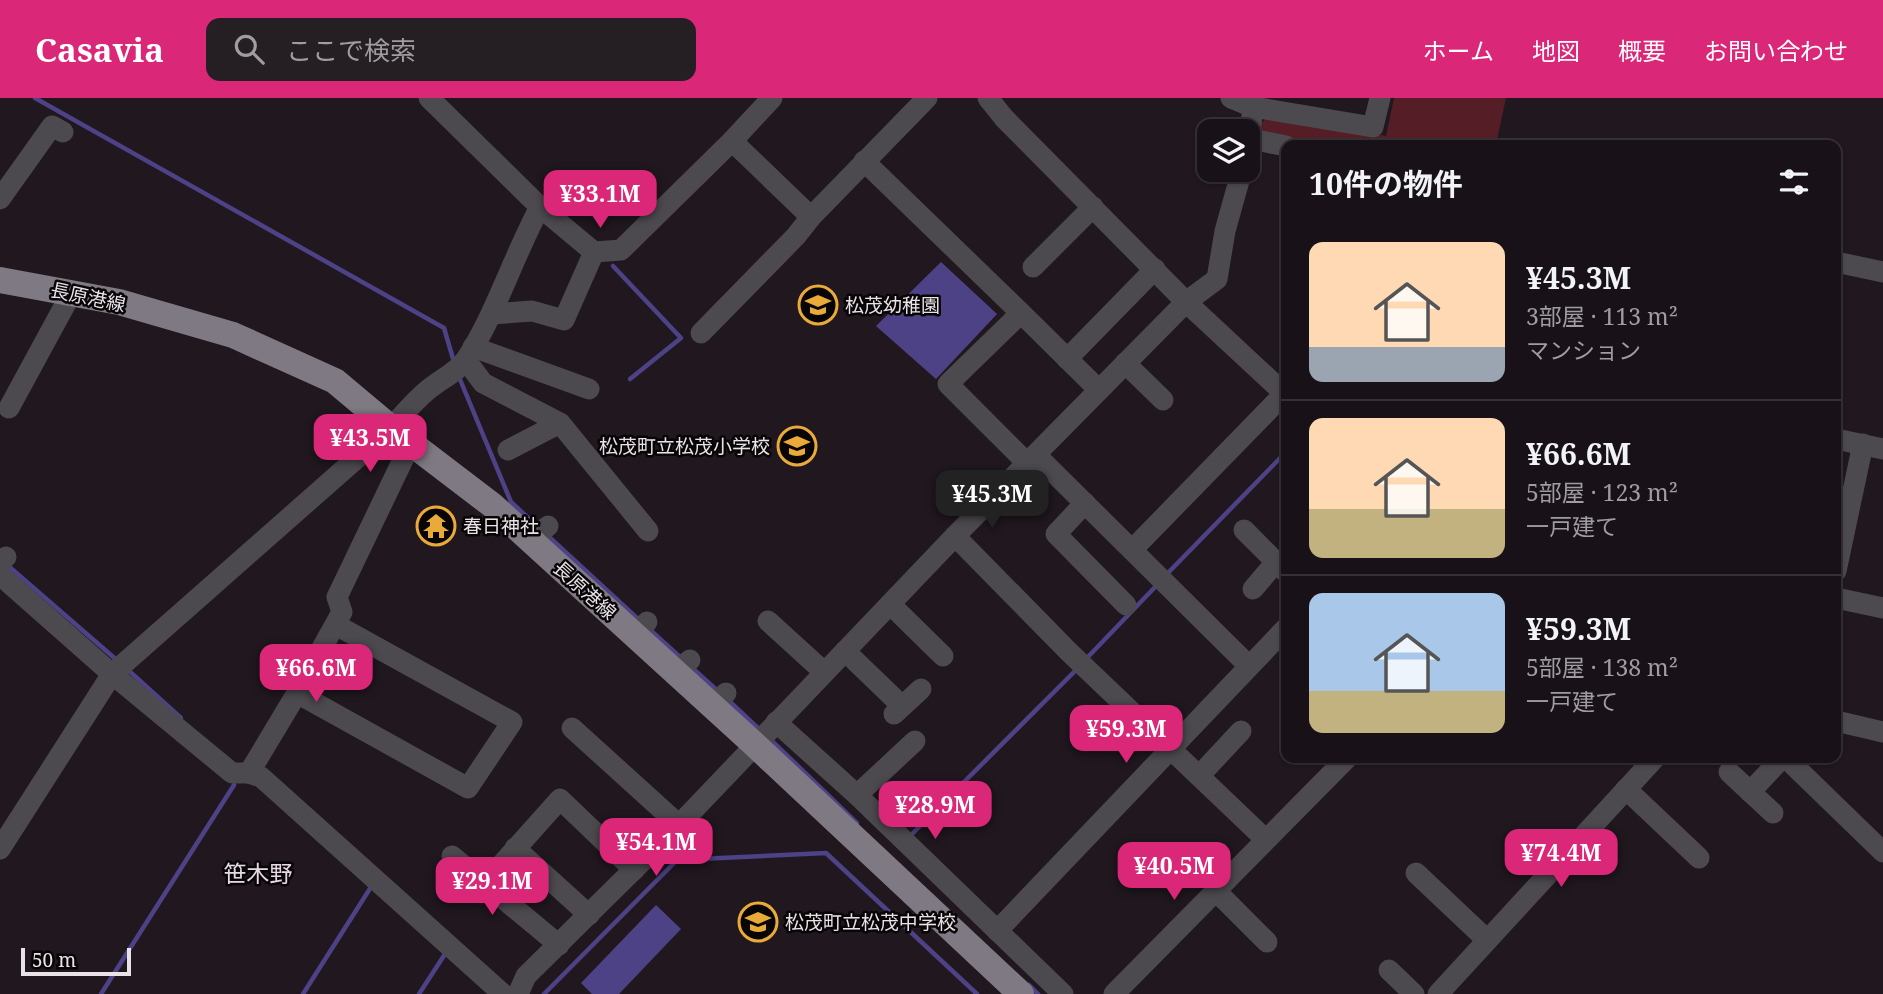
<!DOCTYPE html>
<html lang="ja">
<meta charset="utf-8">
<style>
body{margin:0;font-family:"Noto Serif","Noto Sans JP",serif;background:#251f24;color:#f1f3f6;height:100vh;display:flex;flex-direction:column;font-size:26px;white-space:nowrap}
*{box-sizing:border-box;margin:0}
p{font-size:23px;color:#9f9da1}
.icon{flex:none;width:38px;height:38px;fill:none;stroke:currentColor;stroke-width:2;stroke-linecap:round;stroke-linejoin:round}
.map{position:relative;flex:1;overflow:hidden}
.side{position:absolute;left:1281px;top:42px;width:560px;height:623px;display:flex;flex-direction:column;background:#181117;border-radius:14px;box-shadow:0 2px 5px #0004,0 0 0 2px #363136}
.side>*{flex:none}
.tools{position:absolute;left:1197px;top:21px;display:grid;gap:14px}
.tools a{display:grid;place-items:center;width:63px;height:63px;border-radius:14px;background:#181117;box-shadow:0 2px 5px #0004,0 0 0 2px #363136;font-size:35px}
.scale{position:absolute;left:21px;bottom:18px;width:110px;box-sizing:border-box;padding-left:7px;border:4px solid #e9e3e8;border-top:0;font-size:19px;line-height:24px;white-space:nowrap;color:#e9e3e8;-webkit-text-stroke:5px #080507;paint-order:stroke}
.price{position:absolute;translate:-50% -60px;padding:0 16px;border-radius:14px;background:#db2777;color:#fff;font-size:23px;line-height:46px;filter:drop-shadow(0 2px 4px #0008)}
.price::after{content:'';position:absolute;left:50%;top:42px;width:21px;height:16px;margin-left:-10px;background:inherit;clip-path:polygon(0 0,100% 0,50% 100%)}
.price.selected{background:#222;color:#fff}
ul{padding:0;list-style:none}
li{display:flex;align-items:center;gap:21px;height:175px;padding:0 28px}
li+li{border-top:2px solid #363136}
li span{display:grid;place-items:center;flex:none;width:196px;height:140px;border-radius:14px;color:#555}
li>.icon{margin-inline-start:auto}
span .icon{width:84px;height:84px;fill:#fffc;stroke-width:1}
li b{font-size:30px}
h2{display:flex;justify-content:space-between;align-items:center;height:84px;padding:0 28px;font-size:30px}
header{display:flex;align-items:center;gap:42px;box-sizing:border-box;height:98px;padding:0 35px;background:#db2777;color:#fff}
header strong{font-size:33px}
nav{display:flex;gap:38px;margin-inline-start:auto;font-size:24px}
.search{width:490px;height:63px;background:#251f24;display:flex;align-items:center;gap:18px;box-sizing:border-box;padding:0 24px;border-radius:14px;color:#9f9da1;font-size:26px}
.map>svg:first-child{display:block}
.green{fill:#551e26}
.water{fill:#4e4287}
.lines{fill:none;stroke-linecap:round;stroke-linejoin:round}
.stream{stroke:#4e4287;stroke-width:4.5}
.minor{stroke:#4d4a4f;stroke-width:21}
.major{stroke:#7f7983;stroke-width:26}
.labels{text-anchor:middle;dominant-baseline:central;stroke-width:5;stroke-linejoin:round;paint-order:stroke}
.street-label{font-size:19px;fill:#e9e3e8;stroke:#080507}
.poi-label{font-size:19px;fill:#e9e3e8;stroke:#080507;text-anchor:start}
.quarter-label{font-size:23px;fill:#e6d9e4;stroke:#080507}
</style>
<header>
<strong>Casavia</strong>
<div class="search"><svg class="icon" aria-label="search" viewBox="0 0 24 24"><circle cx="10" cy="10" r="6"/><path d="M15 15l6 6"/></svg>ここで検索</div>
<nav><a>ホーム</a><a>地図</a><a>概要</a><a>お問い合わせ</a></nav>
</header>
<div class="map">
<svg width="1883" height="896" viewBox="0 0 1883 896">
<rect width="100%" height="100%" fill="#20171f"/>
<!-- green -->
<path class="green" d="M 1394,0 L 1506,0 L 1496,47 L 1307,47 L 1256,36 C 1260,25 1266,18 1278,16 L 1386,38 Z"/>
<!-- water -->
<g class="water">
<polygon points="941,164 997,216 936,281 876,228"/>
<polygon points="656,807 681,831 619,896 592,896 581,885"/>
</g>
<g class="lines">
<!-- stream -->
<g class="stream">
<polyline points="35,0 444,230 454,264"/>
<polyline points="613,168 681,240 630,281"/>
<polyline points="459,279 511,404 539,430"/>
<polyline points="548,438 639,522"/>
<polyline points="6,466 119,564"/>
<polyline points="1165,478 1286,354"/>
<polyline points="648,530 681,560"/>
<polyline points="1085,562 1157,487"/>
<polyline points="690,568 720,595"/>
<polyline points="128,572 181,620"/>
<polyline points="729,603 761,633"/>
<polyline points="770,641 857,725"/>
<polyline points="911,737 1077,571"/>
<polyline points="1029,887 1038,896"/>
<polyline points="101,896 234,687"/>
<polyline points="303,896 371,789"/>
<polyline points="419,896 445,856"/>
<polyline points="544,896 677,762 826,755 977,896"/>
</g>
<!-- minor -->
<g class="minor">
<polyline points="429,0 540,109 594,154 621,152 732,43 772,0"/>
<polyline points="988,0 1004,20 1186,204 1286,297"/>
<polyline points="1231,0 1253,9 1248,52"/>
<polyline points="1253,9 1373,29 1380,0"/>
<polyline points="1251,41 1286,48"/>
<polyline points="732,43 811,119"/>
<polyline points="864,63 1021,215 948,286 1028,366"/>
<polyline points="0,101 52,28 63,34"/>
<polyline points="1836,164 1883,174"/>
<polyline points="1033,169 1093,109"/>
<polyline points="1021,215 1099,292"/>
<polyline points="492,216 532,213 564,222 594,154"/>
<polyline points="701,235 796,138 811,119 927,0"/>
<polyline points="473,249 589,291"/>
<polyline points="1067,261 1155,171"/>
<polyline points="466,262 483,285 560,325 648,433"/>
<polyline points="1125,265 1163,302"/>
<polyline points="9,310 72,194"/>
<polyline points="1836,341 1883,351"/>
<polyline points="508,352 560,325"/>
<polyline points="1036,357 1249,568"/>
<polyline points="1085,405 1056,436 1126,507"/>
<polyline points="1244,432 1286,474"/>
<polyline points="955,438 1069,554 1265,741"/>
<polyline points="531,443 548,428"/>
<polyline points="1132,452 1285,295"/>
<polyline points="0,464 6,459"/>
<polyline points="1836,473 1863,346"/>
<polyline points="0,477 112,576 232,675 249,675 261,679 503,896"/>
<polyline points="1253,491 1276,464"/>
<polyline points="1836,500 1883,510"/>
<polyline points="890,506 943,558"/>
<polyline points="768,523 824,574"/>
<polyline points="635,538 647,524"/>
<polyline points="845,553 901,607"/>
<polyline points="675,574 690,562"/>
<polyline points="297,595 468,690 512,624 336,527"/>
<polyline points="713,608 726,595"/>
<polyline points="894,616 921,591"/>
<polyline points="1836,623 1883,634"/>
<polyline points="776,624 857,697 1063,896"/>
<polyline points="572,630 679,727"/>
<polyline points="1786,660 1883,754"/>
<polyline points="1729,674 1773,715"/>
<polyline points="249,675 297,595 342,514 337,499 411,345"/>
<polyline points="1199,678 1241,633"/>
<polyline points="1626,691 1699,760"/>
<polyline points="1750,694 1782,660"/>
<polyline points="857,697 915,643"/>
<polyline points="515,750 589,817"/>
<path d="M 0,751 L 112,576 L 391,330 C 403,317 415,302 429,291 C 441,281 459,273 467,260 C 497,213 513,159 540,109"/>
<polyline points="452,758 559,847"/>
<polyline points="1416,775 1487,842"/>
<polyline points="485,785 560,701 634,772"/>
<polyline points="1215,792 1267,844"/>
<polyline points="997,833 1286,530"/>
<polyline points="1389,872 1414,896"/>
<polyline points="518,896 526,878 679,727 955,438 1186,204 1217,181 1225,133 1242,72"/>
<polyline points="1114,896 1347,660"/>
<polyline points="1438,896 1655,660"/>
</g>
<!-- major -->
<polyline class="major" points="0,182 119,204 233,237 335,283 391,330 492,407 754,646 1021,896"/>
</g>
<!-- icons -->
<defs>
<symbol id="school-ring" viewBox="-11 -11 22 22"><circle r="9.5" fill="#080507" stroke="#eaaa39" stroke-width="1.5"/><path d="M0-5L7-2L0 1L-7-2ZM-4 1L0 2.5L4 1V4Q0 6-4 4Z" fill="#eaaa39"/></symbol>
<symbol id="temple-ring" viewBox="-11 -11 22 22"><circle r="9.5" fill="#080507" stroke="#eaaa39" stroke-width="1.5"/><path d="M0-6L5-2H3V0L6.5 2.5H4V6H1.5V3h-3V6H-4V2.5H-6.5L-3 0V-2H-5Z" fill="#eaaa39"/></symbol>
</defs>
<g fill-rule="evenodd">
<use href="#school-ring" x="796" y="185" width="44" height="44"/>
<use href="#school-ring" x="775" y="326" width="44" height="44"/>
<use href="#temple-ring" x="414" y="406" width="44" height="44"/>
<use href="#school-ring" x="736" y="802" width="44" height="44"/>
</g>
<g class="labels">
<!-- street labels -->
<g class="street-label">
<text transform="translate(88 199) rotate(12)">長原港線</text>
<text transform="translate(585 492) rotate(42)">長原港線</text>
</g>
<!-- poi labels -->
<g class="poi-label">
<text x="845" y="207">松茂幼稚園</text>
<text x="770" y="348" text-anchor="end">松茂町立松茂小学校</text>
<text x="463" y="428">春日神社</text>
<text x="785" y="824">松茂町立松茂中学校</text>
</g>
<!-- quarter labels -->
<g class="quarter-label">
<text x="258" y="775">笹木野</text>
</g>
</g>
</svg>
<div class="tools">
<a><svg class="icon" aria-label="layers" viewBox="0 0 24 24"><path d="M12 4l9 5-9 5-9-5zM3 14l9 5 9-5"/></svg></a>
</div>
<div class="scale">50 m</div>
<b class="price" style="left:600px;top:132px">¥33.1M</b>
<b class="price" style="left:370px;top:376px">¥43.5M</b>
<b class="price selected" style="left:992px;top:432px">¥45.3M</b>
<b class="price" style="left:316px;top:606px">¥66.6M</b>
<b class="price" style="left:1126px;top:667px">¥59.3M</b>
<b class="price" style="left:935px;top:743px">¥28.9M</b>
<b class="price" style="left:656px;top:780px">¥54.1M</b>
<b class="price" style="left:1561px;top:791px">¥74.4M</b>
<b class="price" style="left:1174px;top:804px">¥40.5M</b>
<b class="price" style="left:492px;top:819px">¥29.1M</b>
<section class="side">
<h2>10件の物件<svg class="icon" aria-label="filters" viewBox="0 0 24 24"><path d="M4 7h16M4 17h16"/><circle cx="9" cy="7" r="2"/><circle cx="15" cy="17" r="2"/></svg></h2>
<ul>
<li><span style="background:linear-gradient(#ffd9b3 75%,#9aa5b1 0)"><svg class="icon" aria-label="home" viewBox="0 0 24 24"><path d="M3 11l9-7 9 7M6 9v11h12V9"/></svg></span><div><b>¥45.3M</b><p>3部屋 · 113 m²</p><p>マンション</p></div></li>
<li><span style="background:linear-gradient(#ffd9b3 65%,#c2b280 0)"><svg class="icon" aria-label="home" viewBox="0 0 24 24"><path d="M3 11l9-7 9 7M6 9v11h12V9"/></svg></span><div><b>¥66.6M</b><p>5部屋 · 123 m²</p><p>一戸建て</p></div></li>
<li><span style="background:linear-gradient(#a9c7e8 70%,#c2b280 0)"><svg class="icon" aria-label="home" viewBox="0 0 24 24"><path d="M3 11l9-7 9 7M6 9v11h12V9"/></svg></span><div><b>¥59.3M</b><p>5部屋 · 138 m²</p><p>一戸建て</p></div></li>
</ul>
</section>
</div>
